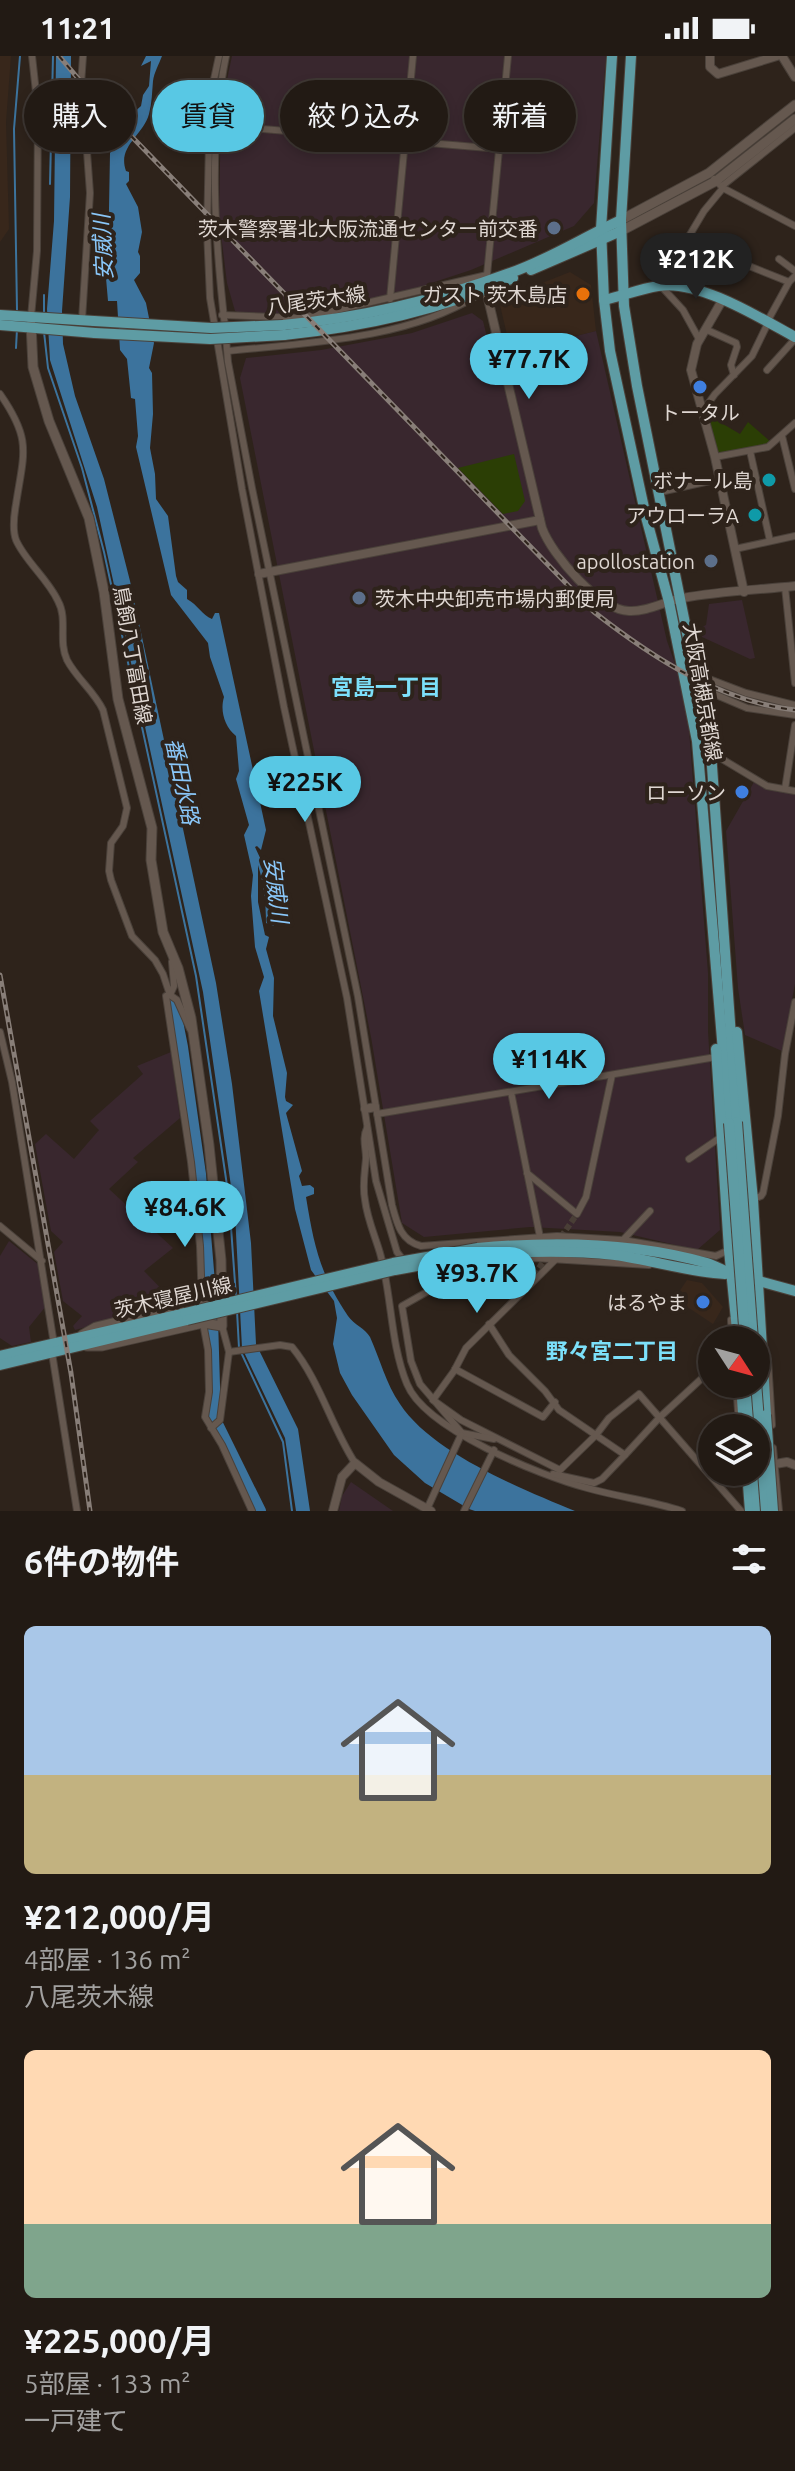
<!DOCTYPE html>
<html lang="ja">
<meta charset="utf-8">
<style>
body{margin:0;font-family:Ubuntu,"Noto Sans JP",sans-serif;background:#2e2722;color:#f1f3f6;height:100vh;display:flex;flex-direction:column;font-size:30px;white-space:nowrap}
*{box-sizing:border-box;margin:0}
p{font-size:26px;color:#a2a1a0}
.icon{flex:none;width:44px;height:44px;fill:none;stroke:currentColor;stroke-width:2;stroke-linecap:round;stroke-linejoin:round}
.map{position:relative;height:1455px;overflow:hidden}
.details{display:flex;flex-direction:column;background:#221a14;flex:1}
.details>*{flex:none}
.top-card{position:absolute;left:24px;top:24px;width:748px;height:72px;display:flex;gap:16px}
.needle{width:52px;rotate:126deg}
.controls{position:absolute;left:698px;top:1270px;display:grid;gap:16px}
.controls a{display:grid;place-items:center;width:72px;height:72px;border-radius:50%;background:#221a14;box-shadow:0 4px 12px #0003,0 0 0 2px #3f3834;font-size:40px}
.price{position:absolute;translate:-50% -68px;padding:0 18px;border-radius:28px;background:#58c8e4;color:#111;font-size:26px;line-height:52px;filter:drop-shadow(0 2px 4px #0008)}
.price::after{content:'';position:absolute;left:50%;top:48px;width:24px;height:18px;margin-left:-12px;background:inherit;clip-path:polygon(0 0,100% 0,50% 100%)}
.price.current{background:#222;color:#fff}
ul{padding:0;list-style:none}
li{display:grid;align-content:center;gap:16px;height:424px;padding:0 24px}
li span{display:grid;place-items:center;height:248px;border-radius:12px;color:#555}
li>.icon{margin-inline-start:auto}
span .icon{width:144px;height:144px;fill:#fffc;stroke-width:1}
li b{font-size:34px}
h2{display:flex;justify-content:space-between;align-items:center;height:96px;padding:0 24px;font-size:34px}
.chip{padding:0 28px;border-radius:36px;background:#221a14;box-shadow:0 4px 12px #0003,0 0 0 2px #3f3834;font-size:28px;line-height:72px}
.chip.current{background:#58c8e4;color:#111}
.status{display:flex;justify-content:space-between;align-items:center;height:56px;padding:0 40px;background:#221a14;direction:ltr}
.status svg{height:22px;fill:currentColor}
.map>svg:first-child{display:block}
.built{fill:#38271b}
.industrial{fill:#39272e}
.green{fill:#2b3e05}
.water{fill:#3c739d}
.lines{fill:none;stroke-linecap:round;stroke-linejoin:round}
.stream{stroke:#3c739d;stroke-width:2}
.river{stroke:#3c739d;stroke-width:12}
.minor-tunnel{stroke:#493e36;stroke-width:6;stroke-dasharray:6 3;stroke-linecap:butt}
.minor-casing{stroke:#4a413a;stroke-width:8}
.tertiary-casing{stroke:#4a413a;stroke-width:10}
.secondary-casing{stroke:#4a413a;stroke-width:11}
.primary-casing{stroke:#4a413a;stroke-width:12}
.minor{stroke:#65584f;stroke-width:6}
.tertiary{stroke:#65584f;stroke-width:8}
.secondary{stroke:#65584f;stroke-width:9}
.primary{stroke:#5e9ca4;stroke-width:10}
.rail-casing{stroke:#887e78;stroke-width:5}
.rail{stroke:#2e231b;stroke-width:2;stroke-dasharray:6;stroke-linecap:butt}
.primary-bridge-casing{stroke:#4a413a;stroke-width:12;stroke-linecap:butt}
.primary-bridge{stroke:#5e9ca4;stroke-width:10}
.service-dot{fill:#5c6f8a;stroke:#2e231b;stroke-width:3}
.food-dot{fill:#e8710a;stroke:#2e231b;stroke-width:3}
.shop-dot{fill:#3f7fe0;stroke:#2e231b;stroke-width:3}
.culture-dot{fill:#0f9aa8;stroke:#2e231b;stroke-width:3}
.labels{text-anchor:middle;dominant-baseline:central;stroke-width:8;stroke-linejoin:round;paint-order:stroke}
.poi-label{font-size:20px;fill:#dfd7d2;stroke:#2e231b;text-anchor:end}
.street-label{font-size:20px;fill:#dfd7d2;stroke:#2e231b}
.water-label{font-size:22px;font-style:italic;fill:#8ac7f9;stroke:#2e231b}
.neighbourhood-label{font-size:22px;font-weight:bold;fill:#7ce0fa;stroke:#2e231b}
</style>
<div class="status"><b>11:21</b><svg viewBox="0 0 49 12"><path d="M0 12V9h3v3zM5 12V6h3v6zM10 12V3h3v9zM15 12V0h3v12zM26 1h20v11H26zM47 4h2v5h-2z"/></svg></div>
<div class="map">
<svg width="795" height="1455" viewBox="0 0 795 1455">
<rect width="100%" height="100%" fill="#2e231b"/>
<!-- built -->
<g class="built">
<polygon points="0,0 11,0 6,66 9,173 0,186"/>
<polygon points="570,216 591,229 596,275 511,296 500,249 509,240"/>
<polygon points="687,1224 702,1227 723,1251 713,1268 689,1252 685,1257 671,1248"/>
</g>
<!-- industrial -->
<g class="industrial">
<polygon points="232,0 606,0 594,147 574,170 471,214 383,243 329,254 290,258 241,258 235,255 227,227 219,162 221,52"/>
<polygon points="472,257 483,265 492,301 596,275 667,585 679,619 688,661 708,917 708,975 720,1174 697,1194 620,1176 530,1171 424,1181 402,1167 371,981 240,322 246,302 321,294 412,277"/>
<polygon points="742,544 755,602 750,603 702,581 700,572 706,569 709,548"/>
<polygon points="754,726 767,734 795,738 795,928 782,995 745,979 738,932 726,775"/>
<polygon points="171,996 180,1062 133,1102 138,1106 109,1133 173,1192 144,1215 175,1247 75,1274 73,1270 82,1260 63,1245 54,1196 63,1186 51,1175 35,1088 46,1078 74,1103 99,1074 90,1065 143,1018 137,1010"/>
<polygon points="9,1185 40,1210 46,1250 29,1271 31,1286 12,1290 0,1282 0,1200"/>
<polygon points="351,1426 393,1455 339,1455 342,1440"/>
</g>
<!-- green -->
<g class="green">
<polygon points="706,358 740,378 748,366 772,387 721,399 717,397"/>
<polygon points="514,398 525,445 518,455 503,458 458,412"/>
</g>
<!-- water -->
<g class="water">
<polygon points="56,0 71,0 70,141 62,255 63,288 75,340 104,423 130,525 216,927 232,1028 251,1187 256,1288 298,1373 310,1455 296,1455 285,1382 242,1292 235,1158 203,936 97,451 50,304 47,253 54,165"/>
<path d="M 146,0 L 162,0 C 159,8 154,17 153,25 C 152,36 152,47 149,58 C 143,80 117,90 126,115 L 129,116 L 129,125 L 126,128 L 138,151 L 142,176 L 138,196 L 140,200 L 140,217 L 134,224 L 146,247 L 154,287 L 149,312 L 152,317 L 153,358 L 150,392 L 155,418 L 156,443 L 168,460 L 176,520 L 178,526 L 187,534 L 187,543 C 198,549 202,559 212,563 L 215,557 L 219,557 L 266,774 L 261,794 L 257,790 L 255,791 L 267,817 L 274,870 L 266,867 C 266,847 264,828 258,809 L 258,846 L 265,879 L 269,881 L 266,893 L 274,922 L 273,960 L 287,1017 L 285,1041 L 286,1045 L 293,1049 L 286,1057 L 302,1115 L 299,1120 L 302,1130 L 310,1129 L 314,1132 L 314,1138 L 306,1141 C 314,1190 320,1218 348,1260 C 354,1269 365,1272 370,1281 C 380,1303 386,1328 400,1348 C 432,1397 522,1433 575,1455 L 475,1455 L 469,1453 L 425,1427 L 394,1399 L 352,1339 L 340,1317 L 333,1288 L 337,1262 L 334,1245 L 311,1214 L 295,1153 L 259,935 L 264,921 L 255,891 L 251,840 L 253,819 L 244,779 L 249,769 L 236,723 L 239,715 L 236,680 C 224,670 220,654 224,641 L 210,601 L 208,587 L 171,539 L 136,391 L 138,380 L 135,343 L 131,342 L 127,303 L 120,294 L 117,245 L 108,245 L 106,222 L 112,216 L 108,207 L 110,97 L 115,90 L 119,72 C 130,66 132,57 141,50 L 143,39 L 149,30 L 151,5 L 141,10 Z"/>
</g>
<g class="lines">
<!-- stream -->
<g class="stream">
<polyline points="50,128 53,0"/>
<polyline points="17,254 14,73 20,0"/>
<polyline points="44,258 44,239"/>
<polyline points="44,276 48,312 82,412 104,496 196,920 229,1143 236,1241"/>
<polyline points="16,292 17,273"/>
<polyline points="237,1255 239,1292 283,1386 292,1455"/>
</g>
<!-- river -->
<polyline class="river" points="173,945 182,991 200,1118 212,1263 215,1364 260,1455"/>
<!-- minor-tunnel -->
<g class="minor-tunnel">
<polyline points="561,1181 577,1158"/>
<polyline points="529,1227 547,1200"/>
</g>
<defs>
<g id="minor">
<polyline points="219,0 210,42 207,175 210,242 242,433 284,651 347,942 376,1125 397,1196 404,1205"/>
<polyline points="216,69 500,93"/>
<polyline points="714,123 723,132 795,170"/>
<polyline points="722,130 795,72"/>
<polyline points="779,203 795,215"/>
<polyline points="739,206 789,226"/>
<polyline points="390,243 413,0"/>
<polyline points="222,259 302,262 487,219 508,0"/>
<polyline points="31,261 37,195 38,54 32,0"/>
<polyline points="82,264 90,137 87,96 79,57 83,0"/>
<polyline points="767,266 789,226 795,220"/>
<path d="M 225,271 C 215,182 208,88 226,0"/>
<polyline points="705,273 736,287 737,291 731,309 734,319"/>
<path d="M 226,282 L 228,306 L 252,432 L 358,941 L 392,1149 C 397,1168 401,1185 421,1190 L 557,1180 L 623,1184 L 716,1200 L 729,1194"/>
<polyline points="699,283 683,254 660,229 704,155 723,132"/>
<path d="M 228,295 C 307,287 407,283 476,240"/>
<polyline points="767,314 795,283"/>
<path d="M 0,338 C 32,384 24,396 16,448 C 14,459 12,473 16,484 C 25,505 48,523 58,545 C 68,563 58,585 67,604 C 77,623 94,635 103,654 L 127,752 L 123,770 L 111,787 L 109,815 L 111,824 L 132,880 L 155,904 L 163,918 L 170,939 L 177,944 L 190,973"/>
<polyline points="702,356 715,338 752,300 768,267"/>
<polyline points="782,380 795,433"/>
<polyline points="750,395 770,485"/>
<polyline points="715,401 768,391 795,367"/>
<polyline points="660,436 719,423"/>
<polyline points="735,493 795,480"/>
<polyline points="785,531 795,627"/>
<polyline points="696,618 746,637 795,649"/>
<polyline points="700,632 747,652 795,659"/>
<polyline points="712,697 767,730 795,735"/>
<polyline points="785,733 795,669"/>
<polyline points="172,906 174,930 170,939 166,940 191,1106 200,1190 202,1248"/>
<polyline points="0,976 12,1026 54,1288"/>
<polyline points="511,1036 540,1181"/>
<polyline points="377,1058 716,1001"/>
<path d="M 367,1072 C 362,1082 366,1092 366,1102 C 365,1116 362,1130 365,1144 C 367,1162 375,1180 380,1197 C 392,1239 390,1287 407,1328 C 425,1373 541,1420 587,1432 C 619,1441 651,1445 682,1455"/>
<polyline points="689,1103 721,1081"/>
<polyline points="527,1117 577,1158 586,1141 612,1019"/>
<polyline points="751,1144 761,1140 763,1137 778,1060 785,998 795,946"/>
<polyline points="0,1170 42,1205"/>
<polyline points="623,1184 650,1155"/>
<polyline points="461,1207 455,1220 402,1250 411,1305 420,1328 462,1377 461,1379"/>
<polyline points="453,1208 534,1202 649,1209"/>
<polyline points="731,1264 732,1284"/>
<polyline points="203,1267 208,1294 209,1336 205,1361 222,1389 252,1455"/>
<polyline points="489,1268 509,1299 545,1335 559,1354 625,1399 660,1361 712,1313"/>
<path d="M 222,1270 L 229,1296 L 280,1289 L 292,1291 C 320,1325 331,1370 355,1407"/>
<polyline points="52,1297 77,1455"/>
<polyline points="768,1304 772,1369"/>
<polyline points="455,1313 543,1361 555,1346"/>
<polyline points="736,1328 739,1368"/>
<polyline points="433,1344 461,1364 560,1414 596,1379 609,1362 639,1338 741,1455"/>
<polyline points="433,1344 454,1315 466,1292 556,1203"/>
<polyline points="211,1372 220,1364 229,1296"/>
<polyline points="462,1377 494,1383"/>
<polyline points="773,1392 779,1455"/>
<polyline points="553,1418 594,1427 602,1423 625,1399"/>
<polyline points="427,1453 461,1379"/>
<polyline points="464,1455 494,1394"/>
</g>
<g id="tertiary">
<polyline points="710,0 710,11 718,18 777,0"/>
<polyline points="782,0 795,21"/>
<path d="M 486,234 L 542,472 C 552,499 599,554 629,555 C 648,556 665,545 683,542 C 720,535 758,534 795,530"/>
<polyline points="723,243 697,288 691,314 715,401 744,536"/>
<polyline points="259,518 540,464"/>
<polyline points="365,1053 375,1051"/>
<polyline points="775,1408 787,1406 795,1409"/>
<polyline points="333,1455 342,1421 355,1407 379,1426 431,1455"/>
</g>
<g id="secondary">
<polyline points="621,164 709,117 795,49"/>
<polyline points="621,175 716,125 795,63"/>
<polyline points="31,268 33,311 49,365 89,462 104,536 118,643 152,772 151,804 163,876 178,912 191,962 209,1089 221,1204 222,1270 203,1267 102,1290 87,1290"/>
<polyline points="82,1279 96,1271 205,1244 221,1233"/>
</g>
<g id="primary">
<polyline points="612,0 601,173 604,244 610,295 646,461 669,546 697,685 729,1067"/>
<polyline points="631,0 621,164 624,250 637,330 711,696 737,1066"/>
<polyline points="531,214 621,175"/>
<path d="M 604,244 C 622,240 640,233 658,230 C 698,223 760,262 795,281"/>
<polyline points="0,259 94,265"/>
<polyline points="0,269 95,277"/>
<path d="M 283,269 C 360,262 437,244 510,217 C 548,204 584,181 621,164"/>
<path d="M 284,279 C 362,271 441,254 513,222"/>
<polyline points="737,976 753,1144 766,1359"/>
<polyline points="716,993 729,1194 738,1284"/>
<path d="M 478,1192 C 553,1185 633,1186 707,1207 C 717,1210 725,1216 735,1219"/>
<path d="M 478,1199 C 524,1195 569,1194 615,1199 C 652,1204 688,1216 725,1218"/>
<polyline points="755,1224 795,1235"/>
<polyline points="0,1300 185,1257"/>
<polyline points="0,1309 187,1264"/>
<polyline points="741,1328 744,1372"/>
<polyline points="749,1328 752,1372"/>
<polyline points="747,1416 750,1455"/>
<polyline points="755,1416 758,1455"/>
</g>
</defs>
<!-- minor casing -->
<use href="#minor" class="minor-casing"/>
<!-- tertiary casing -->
<use href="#tertiary" class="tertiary-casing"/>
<!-- secondary casing -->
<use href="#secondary" class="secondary-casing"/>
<!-- primary casing -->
<use href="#primary" class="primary-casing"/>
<!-- minor -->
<use href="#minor" class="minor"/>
<!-- tertiary -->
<use href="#tertiary" class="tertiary"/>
<!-- secondary -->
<use href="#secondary" class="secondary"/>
<!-- primary -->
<use href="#primary" class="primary"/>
<defs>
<g id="rail">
<path d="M 59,0 L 99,47 L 594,556 C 653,602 719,645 795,654"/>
<polyline points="0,919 71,1317 90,1455"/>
</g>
</defs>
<!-- rail casing -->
<use href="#rail" class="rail-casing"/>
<!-- rail -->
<use href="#rail" class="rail"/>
<defs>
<g id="primary-bridge">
<polyline points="94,265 211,272 283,269"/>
<polyline points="95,277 210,283 284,279"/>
<polyline points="737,1066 753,1284"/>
<polyline points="729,1067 745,1284"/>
<polyline points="185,1257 393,1207 478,1192"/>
<polyline points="187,1264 395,1214 478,1199"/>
<polyline points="756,1326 766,1455"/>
<polyline points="766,1359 773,1455"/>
</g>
</defs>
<!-- primary-bridge casing -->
<use href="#primary-bridge" class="primary-bridge-casing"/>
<!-- primary-bridge -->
<use href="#primary-bridge" class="primary-bridge"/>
</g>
<!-- markers -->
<g class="service-dot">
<circle cx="554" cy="172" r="8"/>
<circle cx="711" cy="505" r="8"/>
<circle cx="359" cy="542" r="8"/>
</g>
<circle class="food-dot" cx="583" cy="238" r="8"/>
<g class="shop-dot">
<circle cx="700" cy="331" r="8"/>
<circle cx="742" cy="736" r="8"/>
<circle cx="703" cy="1246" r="8"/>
</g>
<g class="culture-dot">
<circle cx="769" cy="424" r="8"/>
<circle cx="755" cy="459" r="8"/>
</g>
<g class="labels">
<!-- poi labels -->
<g class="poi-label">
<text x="538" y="172">茨木警察署北大阪流通センター前交番</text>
<text x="567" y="238">ガスト 茨木島店</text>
<text x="700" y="356" text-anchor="middle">トータル</text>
<text x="753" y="424">ボナール島</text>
<text x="739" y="459">アウローラA</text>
<text x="695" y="505">apollostation</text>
<text x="375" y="542" text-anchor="start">茨木中央卸売市場内郵便局</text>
<text x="726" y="736">ローソン</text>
<text x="687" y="1246">はるやま</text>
</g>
<!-- street labels -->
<g class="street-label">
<text transform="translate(316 244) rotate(-8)">八尾茨木線</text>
<text transform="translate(133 599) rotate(80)">鳥飼八丁富田線</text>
<text transform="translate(703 636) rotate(80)">大阪高槻京都線</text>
<text transform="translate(173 1241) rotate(-13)">茨木寝屋川線</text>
</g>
<!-- water labels -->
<g class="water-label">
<text transform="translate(102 191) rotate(-93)">安威川</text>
<text transform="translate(183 725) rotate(78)">番田水路</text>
<text transform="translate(277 834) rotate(83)">安威川</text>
</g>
<!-- neighbourhood labels -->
<g class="neighbourhood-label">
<text x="386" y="630">宮島一丁目</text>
<text x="612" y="1294">野々宮二丁目</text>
</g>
</g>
</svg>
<div class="controls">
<a><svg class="needle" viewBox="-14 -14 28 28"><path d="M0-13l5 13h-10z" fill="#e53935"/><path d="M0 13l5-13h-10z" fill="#a2a1a0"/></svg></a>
<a><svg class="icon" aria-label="layers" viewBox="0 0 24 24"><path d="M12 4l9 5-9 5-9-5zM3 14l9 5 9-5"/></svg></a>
</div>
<b class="price current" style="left:696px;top:245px">¥212K</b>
<b class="price" style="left:529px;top:345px">¥77.7K</b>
<b class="price" style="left:305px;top:768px">¥225K</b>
<b class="price" style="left:549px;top:1045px">¥114K</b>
<b class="price" style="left:185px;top:1193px">¥84.6K</b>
<b class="price" style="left:477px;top:1259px">¥93.7K</b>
<div class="top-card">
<a class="chip">購入</a>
<a class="chip current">賃貸</a>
<a class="chip">絞り込み</a>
<a class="chip">新着</a>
</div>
</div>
<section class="details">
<h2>6件の物件<svg class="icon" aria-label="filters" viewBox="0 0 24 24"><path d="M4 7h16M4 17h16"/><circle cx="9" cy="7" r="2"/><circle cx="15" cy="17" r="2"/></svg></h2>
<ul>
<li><span style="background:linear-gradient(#a9c7e8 60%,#c2b280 0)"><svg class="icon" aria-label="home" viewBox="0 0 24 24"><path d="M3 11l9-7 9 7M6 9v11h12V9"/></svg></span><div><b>¥212,000/月</b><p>4部屋 · 136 m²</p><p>八尾茨木線</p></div></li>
<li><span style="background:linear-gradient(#ffd9b3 70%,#7fa58c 0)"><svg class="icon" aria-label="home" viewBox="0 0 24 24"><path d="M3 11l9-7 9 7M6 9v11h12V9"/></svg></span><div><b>¥225,000/月</b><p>5部屋 · 133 m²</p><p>一戸建て</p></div></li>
</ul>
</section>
